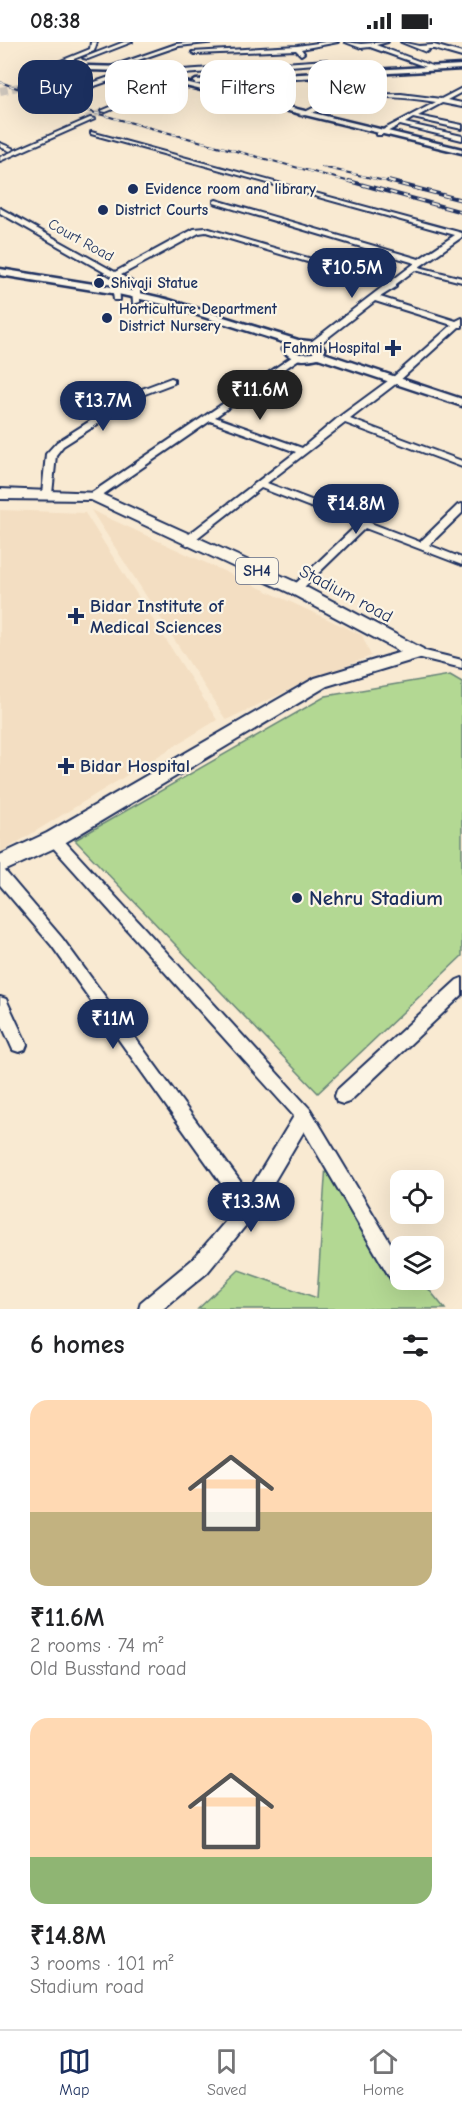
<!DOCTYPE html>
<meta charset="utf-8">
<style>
body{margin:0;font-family:"Comic Neue",sans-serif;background:#f6f6f6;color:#202124;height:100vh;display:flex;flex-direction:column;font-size:22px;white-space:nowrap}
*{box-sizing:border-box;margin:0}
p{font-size:20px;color:#757577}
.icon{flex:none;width:33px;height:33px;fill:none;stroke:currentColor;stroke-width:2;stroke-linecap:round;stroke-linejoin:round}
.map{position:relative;height:1267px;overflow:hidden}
.details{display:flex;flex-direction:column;background:#fff;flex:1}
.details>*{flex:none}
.guide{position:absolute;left:18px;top:18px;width:426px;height:54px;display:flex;gap:12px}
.buttons{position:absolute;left:390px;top:1128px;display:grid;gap:12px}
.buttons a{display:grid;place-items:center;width:54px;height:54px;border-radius:12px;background:#fff;box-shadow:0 6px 24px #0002;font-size:30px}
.price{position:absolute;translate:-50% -51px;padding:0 14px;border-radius:21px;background:#1b2f5e;color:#fff;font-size:20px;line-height:39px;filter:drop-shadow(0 2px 3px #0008)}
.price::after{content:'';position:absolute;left:50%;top:36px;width:18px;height:14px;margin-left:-9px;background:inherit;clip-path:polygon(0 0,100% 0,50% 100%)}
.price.current{background:#222;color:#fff}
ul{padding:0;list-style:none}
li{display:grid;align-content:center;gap:12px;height:318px;padding:0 30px}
li span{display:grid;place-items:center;height:186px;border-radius:18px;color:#555}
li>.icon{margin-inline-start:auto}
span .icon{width:108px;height:108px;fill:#fffc;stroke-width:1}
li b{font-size:26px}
h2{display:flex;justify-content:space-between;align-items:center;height:72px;padding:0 30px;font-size:26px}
.chip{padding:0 21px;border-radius:18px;background:#fff;box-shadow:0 6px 24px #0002;font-size:21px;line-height:54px}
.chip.current{background:#1b2f5e;color:#fff}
.status{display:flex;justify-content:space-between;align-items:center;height:42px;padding:0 30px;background:#fff;direction:ltr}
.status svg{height:16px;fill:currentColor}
.tabs{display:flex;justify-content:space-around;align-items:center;height:84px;border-top:2px solid #e0e0e0;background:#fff;font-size:16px;color:#757577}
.tabs a{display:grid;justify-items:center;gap:3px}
.tabs .current{color:#1b2f5e}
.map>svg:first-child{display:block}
.built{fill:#f3dec2}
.green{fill:#b3d893;stroke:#678478;stroke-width:1.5}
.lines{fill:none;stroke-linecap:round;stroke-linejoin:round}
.minor-tunnel{stroke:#cdc5bb;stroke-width:6;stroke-dasharray:6 3;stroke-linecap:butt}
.major-tunnel{stroke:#cdc5bb;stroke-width:8;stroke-dasharray:8 4;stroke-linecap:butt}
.minor-casing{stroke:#1b2f5e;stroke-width:4}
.major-casing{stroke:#1b2f5e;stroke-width:5}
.highway-casing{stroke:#1b2f5e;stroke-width:4}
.minor{fill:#fcf5e5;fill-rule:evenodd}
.major{fill:#fcf5e5;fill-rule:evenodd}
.highway{fill:#fcf5e5;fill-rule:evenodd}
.rail-far1-casing{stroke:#1b2f5e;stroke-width:2}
.rail-casing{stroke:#1b2f5e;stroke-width:4}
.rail-far1{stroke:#fcf5e5;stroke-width:1.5;stroke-dasharray:5;stroke-linecap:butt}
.rail{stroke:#fcf5e5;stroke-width:2;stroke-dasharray:7;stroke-linecap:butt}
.poi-dot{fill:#1b2f5e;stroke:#fcf5e5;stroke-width:2}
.labels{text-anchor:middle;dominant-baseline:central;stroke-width:4.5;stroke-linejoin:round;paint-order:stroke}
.far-poi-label{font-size:15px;font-weight:bold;fill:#1b2f5e;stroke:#fcf5e5;text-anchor:start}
.far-street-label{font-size:15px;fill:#1b2f5e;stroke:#fcf5e5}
.shield{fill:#fcf5e5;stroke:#5e6a86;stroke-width:1.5}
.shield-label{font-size:16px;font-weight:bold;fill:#1b2f5e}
.street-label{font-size:18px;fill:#1b2f5e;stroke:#fcf5e5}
.poi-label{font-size:18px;font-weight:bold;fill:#1b2f5e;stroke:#fcf5e5;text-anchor:start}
.near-poi-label{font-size:21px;font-weight:bold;fill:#1b2f5e;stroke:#fcf5e5;text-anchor:start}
</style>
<div class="status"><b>08:38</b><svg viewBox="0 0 49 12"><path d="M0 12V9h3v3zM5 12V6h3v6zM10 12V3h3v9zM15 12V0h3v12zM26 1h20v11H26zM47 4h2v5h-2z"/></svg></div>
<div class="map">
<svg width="462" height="1267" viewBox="0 0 462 1267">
<rect width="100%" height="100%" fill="#f9ead2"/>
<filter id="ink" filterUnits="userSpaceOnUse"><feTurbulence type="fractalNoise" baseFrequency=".0167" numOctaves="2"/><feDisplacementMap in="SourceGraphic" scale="12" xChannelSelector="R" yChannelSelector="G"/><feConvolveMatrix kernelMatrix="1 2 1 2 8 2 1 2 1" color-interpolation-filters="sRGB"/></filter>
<g filter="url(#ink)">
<!-- built -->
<g class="built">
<polygon points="0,468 85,471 217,678 0,811"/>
<polygon points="91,468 362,593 371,614 310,638 226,678"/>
</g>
<!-- green -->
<g class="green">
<polygon points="450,633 462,640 462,914 318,1051 75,798 326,654"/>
<polygon points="326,1122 400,1212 400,1238 421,1238 445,1267 198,1267 239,1228 317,1256"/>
</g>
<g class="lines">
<!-- minor-tunnel -->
<polyline class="minor-tunnel" points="86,76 104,69"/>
<!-- major-tunnel -->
<polyline class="major-tunnel" points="0,49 23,44"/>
<defs>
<g id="minor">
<polygon points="91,0 97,0 94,9 46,28 41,27 90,7"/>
<polygon points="124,0 132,0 88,17 83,16"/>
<polygon points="195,0 216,0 179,4 112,27 107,26 176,2"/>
<polygon points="325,0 338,0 301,7 304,11 301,13 296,8 195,12 192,10 297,4"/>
<polygon points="345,0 361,2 388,0 376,3 437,26 432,27 370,5 361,6"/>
<polygon points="401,0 419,4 434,3 462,11 462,15 434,7 427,7 429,8 426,10"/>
<polygon points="327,18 329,21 183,32 164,40 159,39 182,28"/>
<polygon points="127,29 129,32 60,56 26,43 31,42 60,52"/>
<polygon points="172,39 174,42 106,70 101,69"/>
<path d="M 462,46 L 462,50 L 447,58 L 462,61 L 462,65 L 442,61 L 418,74 L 462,83 L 462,87 L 413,76 L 405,81 L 462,94 L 462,98 L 400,83 L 381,93 L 377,93 L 377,91 L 436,60 C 405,55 373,52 342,59 C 332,62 306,76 299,73 L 319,63 L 360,53 L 401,52 L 441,57 Z"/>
<polygon points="90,76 95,77 0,119 0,115"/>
<polygon points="91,90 462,191 462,195 419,225 462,236 462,240 415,228 396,242 396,245 380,255 456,279 462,276 462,285 459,285 398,340 350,377 462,419 462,425 345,381 267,441 420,500 458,463 462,462 462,471 429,503 462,516 462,523 365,486 300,549 292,549 290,547 292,545 357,483 261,446 192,500 184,500 183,498 184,496 296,410 210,379 98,456 90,456 90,452 296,312 299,313 299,317 215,375 302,406 339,375 392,336 452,283 375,259 317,304 311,304 311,300 385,243 206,190 199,191 121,233 140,245 140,260 133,262 132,246 0,171 0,166 115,230 194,187 206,186 390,240 415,221 214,161 214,159 216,158 419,217 455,193 91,92"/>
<polygon points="0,101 12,106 13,107 10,109 0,105"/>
<polygon points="100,233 106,233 119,241 120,258 114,258 112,244 100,237"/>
<polygon points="171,336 174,337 174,341 145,352 63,404 56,413 52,452 51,454 43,454 42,452 46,412 57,400 139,348"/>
<polygon points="417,607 462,618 462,626 413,614 411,611 413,608"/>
<polygon points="54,792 59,793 310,1067 400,1217 400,1238 406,1239 399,1241 392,1239 304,1089 255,1172 207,1231 163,1267 139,1267 141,1260 193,1217 238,1165 52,904 0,843 0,827 5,829 62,896 248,1150 294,1074 49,801 47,797 49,793"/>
<polygon points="462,936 462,953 349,1060 343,1062 337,1060 335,1054 337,1048 457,938"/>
<polygon points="0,955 6,957 25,998 27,1003 25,1008 19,1010 13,1008 0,979"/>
</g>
<g id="major">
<polygon points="462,23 462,27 196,42 193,40 196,38"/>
<polygon points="88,24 123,25 462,107 462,111 123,29 88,28 23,46 20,44"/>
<path d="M 0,227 L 118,246 L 166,257 L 298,298 L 318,300 L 325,307 L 324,311 L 462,357 L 462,364 L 318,316 C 305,319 290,320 283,307 L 289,302 L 163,262 L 118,252 L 0,233 ZM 299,304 L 311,305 L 314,308 L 313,311 L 300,312 L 294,309 Z"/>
</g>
<polygon id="highway" points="0,447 99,451 302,543 423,607 426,611 423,615 327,644 61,803 0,831 0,813 47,791 315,636 401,610 290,551 91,458 0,457"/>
</defs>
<!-- minor casing -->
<use href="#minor" class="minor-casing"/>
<!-- major casing -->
<use href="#major" class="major-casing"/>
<!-- highway casing -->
<use href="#highway" class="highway-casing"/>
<!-- minor -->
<use href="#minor" class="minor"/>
<!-- major -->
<use href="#major" class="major"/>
<!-- highway -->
<use href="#highway" class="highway"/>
<defs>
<g id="rail-far1">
<polyline points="0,40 62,62 354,141"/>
<polyline points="322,125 394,141"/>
</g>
<g id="rail">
<polyline points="349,139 462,170"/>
<polyline points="388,139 462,158"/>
</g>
</defs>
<!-- rail-far1 casing -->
<use href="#rail-far1" class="rail-far1-casing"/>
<!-- rail casing -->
<use href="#rail" class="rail-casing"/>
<!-- rail-far1 -->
<use href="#rail-far1" class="rail-far1"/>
<!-- rail -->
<use href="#rail" class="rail"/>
</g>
</g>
<!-- markers -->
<g class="poi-dot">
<circle cx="133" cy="147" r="6"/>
<circle cx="103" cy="168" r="6"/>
<circle cx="99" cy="241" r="6"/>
<circle cx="107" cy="276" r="6"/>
<path d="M390 297h6v6h6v6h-6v6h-6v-6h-6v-6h6z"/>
<path d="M73 565h6v6h6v6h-6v6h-6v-6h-6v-6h6z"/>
<path d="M63 715h6v6h6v6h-6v6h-6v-6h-6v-6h6z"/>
<circle cx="297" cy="856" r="6"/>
</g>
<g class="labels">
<!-- far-poi labels -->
<g class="far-poi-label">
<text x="145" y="147">Evidence room and library</text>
<text x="115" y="168">District Courts</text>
<text x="111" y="241">Shivaji Statue</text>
<text x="119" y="267">Horticulture Department<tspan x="119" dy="17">District Nursery</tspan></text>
<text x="380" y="306" text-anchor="end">Fahmi Hospital</text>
</g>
<!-- far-street labels -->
<g class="far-street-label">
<text transform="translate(81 198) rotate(29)">Court Road</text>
</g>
<!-- shield labels -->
<rect class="shield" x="236" y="516" width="42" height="26" rx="4.5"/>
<g class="shield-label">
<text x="257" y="529">SH4</text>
</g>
<!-- street labels -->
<g class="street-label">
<text transform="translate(346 552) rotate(28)">Stadium road</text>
</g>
<!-- poi labels -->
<g class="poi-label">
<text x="90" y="564">Bidar Institute of<tspan x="90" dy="21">Medical Sciences</tspan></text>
<text x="80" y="724">Bidar Hospital</text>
</g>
<!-- near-poi labels -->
<g class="near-poi-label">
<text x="309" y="856">Nehru Stadium</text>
</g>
</g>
</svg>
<div class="buttons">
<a><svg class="icon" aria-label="locate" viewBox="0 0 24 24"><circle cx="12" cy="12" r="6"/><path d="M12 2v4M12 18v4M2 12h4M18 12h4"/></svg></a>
<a><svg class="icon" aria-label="layers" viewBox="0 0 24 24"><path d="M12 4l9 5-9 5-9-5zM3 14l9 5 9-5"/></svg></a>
</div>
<b class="price" style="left:352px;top:257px">₹10.5M</b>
<b class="price current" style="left:260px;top:379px">₹11.6M</b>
<b class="price" style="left:103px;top:390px">₹13.7M</b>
<b class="price" style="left:356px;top:493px">₹14.8M</b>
<b class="price" style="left:113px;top:1008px">₹11M</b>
<b class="price" style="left:251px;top:1191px">₹13.3M</b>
<div class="guide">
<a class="chip current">Buy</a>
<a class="chip">Rent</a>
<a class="chip">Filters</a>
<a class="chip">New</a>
</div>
</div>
<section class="details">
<h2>6 homes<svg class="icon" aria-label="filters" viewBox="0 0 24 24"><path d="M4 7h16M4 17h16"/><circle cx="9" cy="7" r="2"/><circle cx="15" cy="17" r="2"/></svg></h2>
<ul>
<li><span style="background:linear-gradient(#ffd9b3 60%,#c2b280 0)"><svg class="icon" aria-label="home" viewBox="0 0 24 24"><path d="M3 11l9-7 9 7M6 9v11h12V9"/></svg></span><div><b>₹11.6M</b><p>2 rooms · 74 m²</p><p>Old Busstand road</p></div></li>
<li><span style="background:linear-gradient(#ffd9b3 75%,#8fb573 0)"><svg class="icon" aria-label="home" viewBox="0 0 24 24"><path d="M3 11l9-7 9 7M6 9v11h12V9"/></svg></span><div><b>₹14.8M</b><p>3 rooms · 101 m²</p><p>Stadium road</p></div></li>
</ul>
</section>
<nav class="tabs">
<a class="current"><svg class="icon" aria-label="map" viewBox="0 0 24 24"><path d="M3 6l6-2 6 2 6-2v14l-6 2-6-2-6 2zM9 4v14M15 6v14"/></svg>Map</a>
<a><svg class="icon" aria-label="saved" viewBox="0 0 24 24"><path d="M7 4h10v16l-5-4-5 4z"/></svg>Saved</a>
<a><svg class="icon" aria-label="home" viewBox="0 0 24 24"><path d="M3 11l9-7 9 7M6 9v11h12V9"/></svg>Home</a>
</nav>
